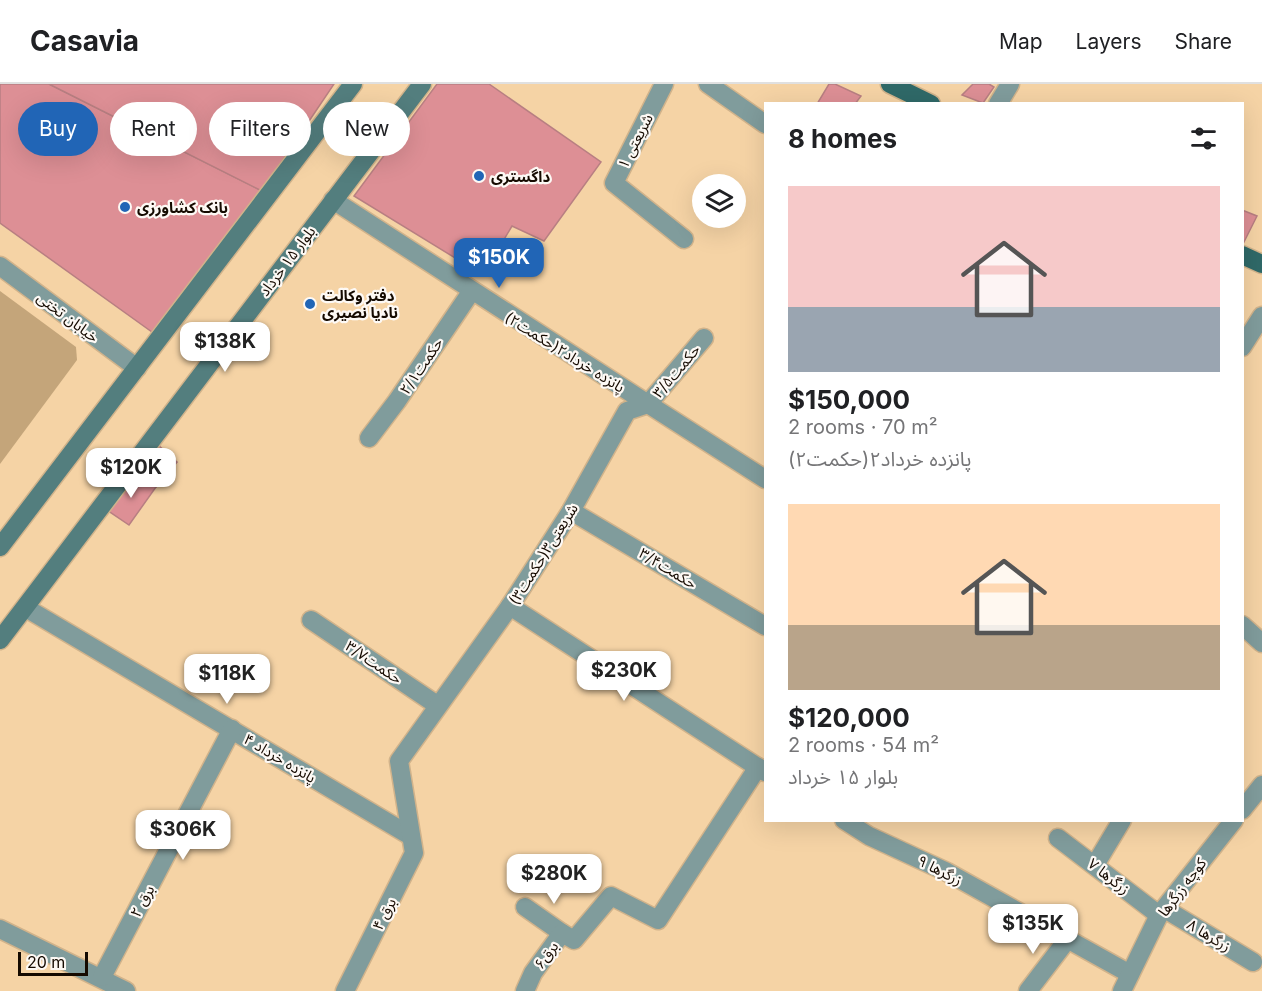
<!DOCTYPE html>
<meta charset="utf-8">
<style>
body{margin:0;font-family:Inter,"Noto Sans Arabic",sans-serif;background:#f2f2f2;color:#202124;height:100vh;display:flex;flex-direction:column;font-size:22px;white-space:nowrap}
*{box-sizing:border-box;margin:0}
p{font-size:20px;color:#757577}
.icon{flex:none;width:33px;height:33px;fill:none;stroke:currentColor;stroke-width:2;stroke-linecap:round;stroke-linejoin:round}
.map{position:relative;flex:1;overflow:hidden}
.panel{position:absolute;left:764px;top:18px;width:480px;height:720px;display:flex;flex-direction:column;background:#fff;border-radius:0px;box-shadow:0 6px 24px #0002}
.panel>*{flex:none}
.guide{position:absolute;left:18px;top:18px;width:570px;height:54px;display:flex;gap:12px}
.controls{position:absolute;left:692px;top:90px;display:grid;gap:12px}
.controls a{display:grid;place-items:center;width:54px;height:54px;border-radius:50%;background:#fff;box-shadow:0 6px 24px #0002;font-size:30px}
.scale{position:absolute;left:18px;bottom:15px;width:70px;box-sizing:border-box;padding-left:6px;border:3px solid #150a00;border-top:0;font-size:16px;line-height:21px;white-space:nowrap;color:#150a00;-webkit-text-stroke:4px #fdf9f5;paint-order:stroke}
.price{position:absolute;translate:-50% -51px;padding:0 14px;border-radius:12px;background:#fff;color:#222;font-size:20px;line-height:39px;filter:drop-shadow(0 2px 3px #0008)}
.price::after{content:'';position:absolute;left:50%;top:36px;width:18px;height:14px;margin-left:-9px;background:inherit;clip-path:polygon(0 0,100% 0,50% 100%)}
.price.active{background:#2165b6;color:#fff}
ul{padding:0;list-style:none}
li{display:grid;align-content:center;gap:12px;height:318px;padding:0 24px}
li span{display:grid;place-items:center;height:186px;border-radius:0px;color:#555}
li>.icon{margin-inline-start:auto}
span .icon{width:108px;height:108px;fill:#fffc;stroke-width:1}
li b{font-size:26px}
h2{display:flex;justify-content:space-between;align-items:center;height:72px;padding:0 24px;font-size:26px}
.pill{padding:0 21px;border-radius:27px;background:#fff;box-shadow:0 6px 24px #0002;font-size:21px;line-height:54px}
.pill.active{background:#2165b6;color:#fff}
header{display:flex;align-items:center;gap:36px;box-sizing:border-box;height:84px;padding:0 30px;background:#fff;border-bottom:2px solid #e0e0e0}
header strong{font-size:28px}
nav{display:flex;gap:33px;margin-inline-start:auto;font-size:21px}
.map>svg:first-child{display:block}
.green{fill:#c4a57a}
.building{fill:#dd8f95;stroke:#b87f82;stroke-width:1.5}
.lines{fill:none;stroke-linecap:round;stroke-linejoin:round}
.minor-casing{stroke:#d1b38b;stroke-width:21}
.tertiary-casing{stroke:#d1b38b;stroke-width:21}
.secondary-casing{stroke:#d1b38b;stroke-width:21}
.primary-casing{stroke:#d1b38b;stroke-width:21}
.minor{stroke:#809c9c;stroke-width:18}
.tertiary{stroke:#809c9c;stroke-width:18}
.secondary{stroke:#537e7e;stroke-width:18}
.primary{stroke:#2f6968;stroke-width:18}
.poi-dot{fill:#2165b6;stroke:#fdf9f5;stroke-width:2}
.labels{text-anchor:middle;dominant-baseline:central;stroke-width:4.5;stroke-linejoin:round;paint-order:stroke}
.street-label{font-size:15px;fill:#150a00;stroke:#fdf9f5}
.poi-label{font-size:15px;font-weight:bold;fill:#150a00;stroke:#fdf9f5;text-anchor:start}
</style>
<header>
<strong>Casavia</strong>
<nav><a>Map</a><a>Layers</a><a>Share</a></nav>
</header>
<div class="map">
<svg width="1262" height="907" viewBox="0 0 1262 907">
<rect width="100%" height="100%" fill="#f5d3a5"/>
<!-- green -->
<polygon class="green" points="0,207 76,263 77,276 0,380"/>
<!-- building -->
<g class="building">
<polygon points="0,0 49,0 262,107 152,248 0,139"/>
<polygon points="49,0 334,0 262,107"/>
<polygon points="437,0 489,0 601,78 544,157 512,142 483,191 354,112"/>
<polygon points="829,0 835,0 861,12 855,20 817,20"/>
<polygon points="973,0 989,0 994,3 983,19 962,11"/>
<polygon points="1242,126 1257,132 1242,162"/>
<polygon points="157,360 177,378 156,403 135,389"/>
<polygon points="135,389 156,403 129,441 104,424"/>
</g>
<g class="lines">
<defs>
<g id="minor">
<polyline points="664,0 614,99 684,155"/>
<polyline points="708,0 765,40"/>
<polyline points="998,20 1010,0"/>
<polyline points="333,116 648,320 704,254"/>
<polyline points="1242,263 1262,232"/>
<polyline points="369,354 397,317 471,208"/>
<polyline points="571,427 765,542"/>
<polyline points="510,522 765,688"/>
<polyline points="26,524 409,751"/>
<polyline points="311,536 437,621"/>
<polyline points="1242,541 1262,559"/>
<polyline points="1242,726 1262,701"/>
<polyline points="844,736 869,752 947,788 1130,890"/>
<polyline points="1058,754 1159,831"/>
<polyline points="1095,781 1122,736"/>
<polyline points="525,823 562,849"/>
<polyline points="1165,825 1253,878"/>
<polyline points="0,845 126,907"/>
<polyline points="102,893 232,645"/>
<polyline points="345,907 414,769 399,677 510,522 571,427 627,327 648,320 765,395"/>
<polyline points="525,907 533,889 562,849 574,856 611,812 658,836 758,683"/>
<polyline points="1028,907 1067,856"/>
<polyline points="1122,907 1159,831 1234,736"/>
</g>
<polyline id="tertiary" points="0,182 137,284"/>
<g id="secondary">
<polyline points="0,463 353,0"/>
<polyline points="0,556 422,0"/>
</g>
<g id="primary">
<polyline points="890,0 931,20"/>
<polyline points="1242,171 1262,180"/>
</g>
</defs>
<!-- minor casing -->
<use href="#minor" class="minor-casing"/>
<!-- tertiary casing -->
<use href="#tertiary" class="tertiary-casing"/>
<!-- secondary casing -->
<use href="#secondary" class="secondary-casing"/>
<!-- primary casing -->
<use href="#primary" class="primary-casing"/>
<!-- minor -->
<use href="#minor" class="minor"/>
<!-- tertiary -->
<use href="#tertiary" class="tertiary"/>
<!-- secondary -->
<use href="#secondary" class="secondary"/>
<!-- primary -->
<use href="#primary" class="primary"/>
</g>
<!-- markers -->
<g class="poi-dot">
<circle cx="479" cy="92" r="6"/>
<circle cx="125" cy="123" r="6"/>
<circle cx="310" cy="220" r="6"/>
</g>
<g class="labels">
<!-- street labels -->
<g class="street-label">
<text transform="translate(635 57) rotate(-63)">شریعتی ۱</text>
<text transform="translate(287 177) rotate(-53)">بلوار ۱۵ خرداد</text>
<text transform="translate(68 233) rotate(37)">خیابان تختی</text>
<text transform="translate(565 268) rotate(32)">پانزده خرداد۲(حکمت۲)</text>
<text transform="translate(421 282) rotate(-56)">حکمت۲/۱</text>
<text transform="translate(676 287) rotate(-50)">حکمت۳/۵</text>
<text transform="translate(543 470) rotate(-58)">شریعتی۳(حکمت۳)</text>
<text transform="translate(668 484) rotate(31)">حکمت۳/۴</text>
<text transform="translate(374 578) rotate(34)">حکمت۳/۷</text>
<text transform="translate(280 674) rotate(31)">پانزده خرداد ۴</text>
<text transform="translate(940 786) rotate(27)">زرگرها ۹</text>
<text transform="translate(1109 792) rotate(38)">زرگرها ۷</text>
<text transform="translate(1182 803) rotate(-53)">کوچه زرگرها</text>
<text transform="translate(142 817) rotate(-62)">برق ۲</text>
<text transform="translate(384 830) rotate(-63)">برق ۴</text>
<text transform="translate(1209 851) rotate(31)">زرگرها ۸</text>
<text transform="translate(546 871) rotate(-54)">برق۶</text>
</g>
<!-- poi labels -->
<g class="poi-label">
<text x="491" y="92">داگستری</text>
<text x="137" y="123">بانک کشاورزی</text>
<text x="322" y="211">دفتر وکالت<tspan x="322" dy="17">نادیا نصیری</tspan></text>
</g>
</g>
</svg>
<div class="controls">
<a><svg class="icon" aria-label="layers" viewBox="0 0 24 24"><path d="M12 4l9 5-9 5-9-5zM3 14l9 5 9-5"/></svg></a>
</div>
<div class="scale">20 m</div>
<b class="price active" style="left:499px;top:205px">$150K</b>
<b class="price" style="left:225px;top:289px">$138K</b>
<b class="price" style="left:131px;top:415px">$120K</b>
<b class="price" style="left:624px;top:618px">$230K</b>
<b class="price" style="left:227px;top:621px">$118K</b>
<b class="price" style="left:183px;top:777px">$306K</b>
<b class="price" style="left:554px;top:821px">$280K</b>
<b class="price" style="left:1033px;top:871px">$135K</b>
<div class="guide">
<a class="pill active">Buy</a>
<a class="pill">Rent</a>
<a class="pill">Filters</a>
<a class="pill">New</a>
</div>
<section class="panel">
<h2>8 homes<svg class="icon" aria-label="filters" viewBox="0 0 24 24"><path d="M4 7h16M4 17h16"/><circle cx="9" cy="7" r="2"/><circle cx="15" cy="17" r="2"/></svg></h2>
<ul>
<li><span style="background:linear-gradient(#f6c9c9 65%,#9aa5b1 0)"><svg class="icon" aria-label="home" viewBox="0 0 24 24"><path d="M3 11l9-7 9 7M6 9v11h12V9"/></svg></span><div><b>$150,000</b><p>2 rooms · 70 m²</p><p>پانزده خرداد۲(حکمت۲)</p></div></li>
<li><span style="background:linear-gradient(#ffd9b3 65%,#b9a48a 0)"><svg class="icon" aria-label="home" viewBox="0 0 24 24"><path d="M3 11l9-7 9 7M6 9v11h12V9"/></svg></span><div><b>$120,000</b><p>2 rooms · 54 m²</p><p>بلوار ۱۵ خرداد</p></div></li>
</ul>
</section>
</div>
